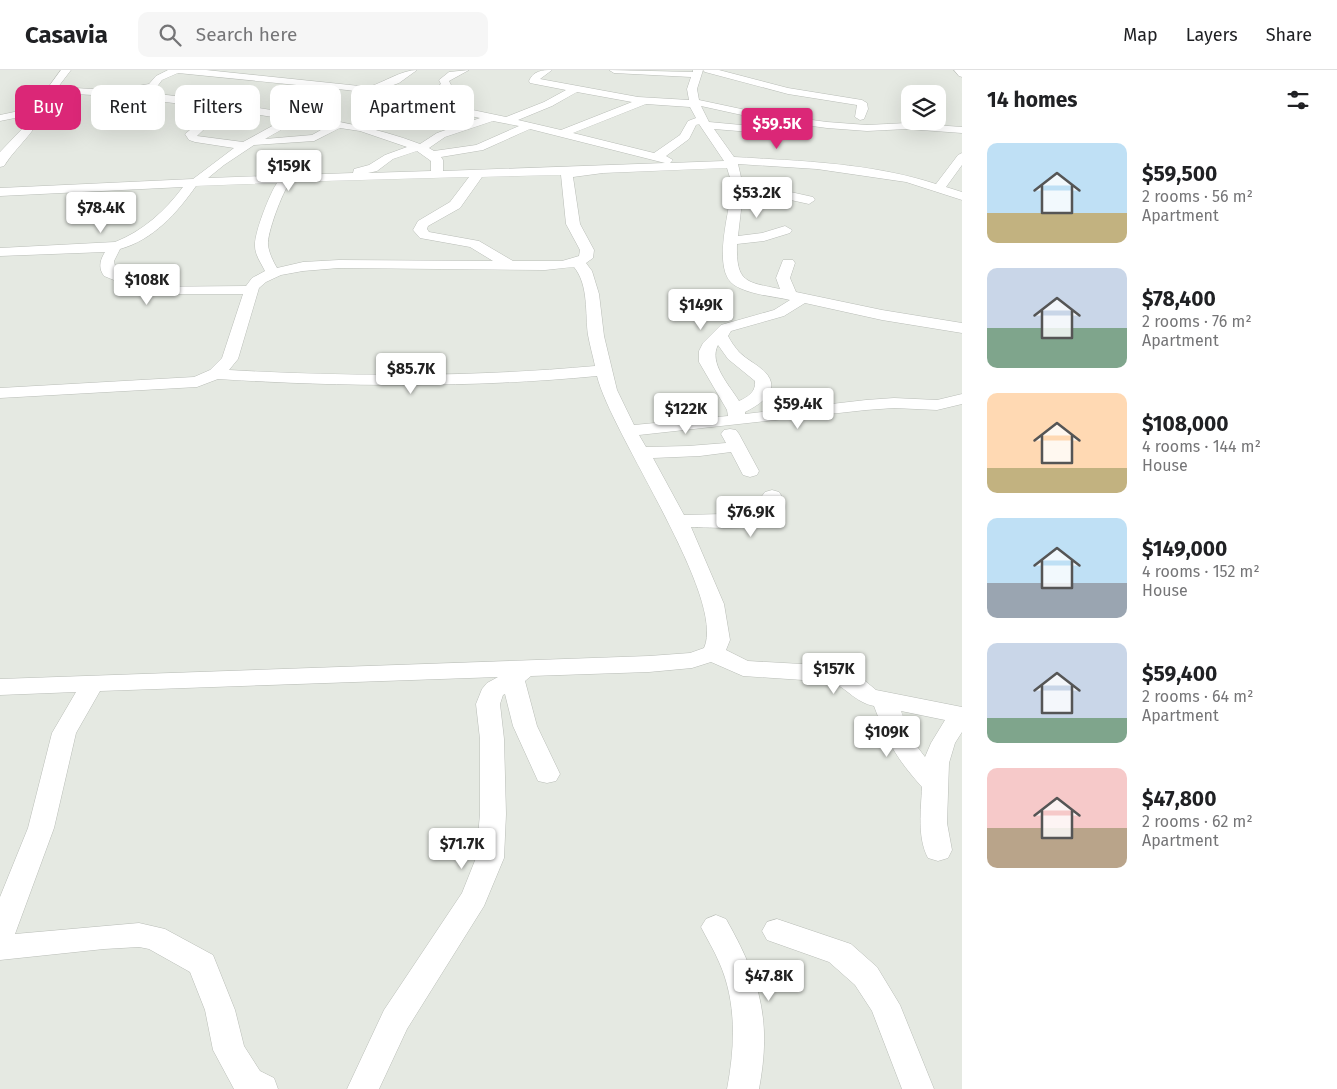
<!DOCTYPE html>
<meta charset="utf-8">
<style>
body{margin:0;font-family:"Fira Sans",sans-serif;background:#f6f6f6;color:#202124;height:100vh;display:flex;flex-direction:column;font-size:19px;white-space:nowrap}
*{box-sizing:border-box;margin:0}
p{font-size:16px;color:#757577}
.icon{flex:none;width:28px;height:28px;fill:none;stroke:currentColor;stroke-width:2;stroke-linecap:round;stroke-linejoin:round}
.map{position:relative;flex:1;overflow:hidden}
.panel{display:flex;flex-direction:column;background:#fff;width:375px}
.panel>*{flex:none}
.banner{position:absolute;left:15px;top:15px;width:475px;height:45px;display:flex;gap:10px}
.buttons{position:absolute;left:901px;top:15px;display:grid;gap:10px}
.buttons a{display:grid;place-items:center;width:45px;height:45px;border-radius:10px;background:#fff;box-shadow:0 5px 20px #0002;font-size:25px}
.price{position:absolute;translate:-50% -42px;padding:0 11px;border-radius:5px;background:#fff;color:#222;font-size:16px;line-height:32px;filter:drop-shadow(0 1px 2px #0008)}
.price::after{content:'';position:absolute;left:50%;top:30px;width:15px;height:11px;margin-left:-8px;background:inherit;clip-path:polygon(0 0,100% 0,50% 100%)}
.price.on{background:#db2777;color:#fff}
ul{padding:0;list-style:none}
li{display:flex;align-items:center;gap:15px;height:125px;padding:0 25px}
li span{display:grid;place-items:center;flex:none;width:140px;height:100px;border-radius:10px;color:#555}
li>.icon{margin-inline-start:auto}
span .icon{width:60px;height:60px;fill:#fffc;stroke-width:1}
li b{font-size:21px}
h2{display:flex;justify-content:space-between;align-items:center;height:60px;padding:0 25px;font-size:21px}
.pill{padding:0 18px;border-radius:10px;background:#fff;box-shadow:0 5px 20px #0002;font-size:18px;line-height:45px}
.pill.on{background:#db2777;color:#fff}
header{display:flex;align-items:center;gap:30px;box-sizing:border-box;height:70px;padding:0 25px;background:#fff;border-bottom:1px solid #e0e0e0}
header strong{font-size:24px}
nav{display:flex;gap:28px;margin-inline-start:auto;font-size:18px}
.search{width:350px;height:45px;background:#f6f6f6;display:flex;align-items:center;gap:12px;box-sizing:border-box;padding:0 18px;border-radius:10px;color:#757577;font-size:19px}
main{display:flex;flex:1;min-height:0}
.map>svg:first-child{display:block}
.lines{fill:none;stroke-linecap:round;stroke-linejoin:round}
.street-casing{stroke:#b9bdb7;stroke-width:1}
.street{fill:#fff;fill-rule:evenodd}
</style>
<header>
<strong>Casavia</strong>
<div class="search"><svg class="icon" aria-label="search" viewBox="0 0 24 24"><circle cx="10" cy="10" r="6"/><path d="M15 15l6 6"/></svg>Search here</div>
<nav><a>Map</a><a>Layers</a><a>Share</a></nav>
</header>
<main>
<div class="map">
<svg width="962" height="1019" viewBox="0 0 962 1019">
<rect width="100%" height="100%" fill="#e5e9e2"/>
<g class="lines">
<defs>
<g id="street">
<path d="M 61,0 L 71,0 L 58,17 L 126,21 L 126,18 L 149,14 L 156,6 L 168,0 L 206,0 L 369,17 C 384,12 402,0 417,0 L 399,13 L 382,19 L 421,26 L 441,14 L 439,10 L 449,2 L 469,0 L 449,11 L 451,15 L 450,17 L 431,30 L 444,34 L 506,47 L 544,32 L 566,20 L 530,13 L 529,11 C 533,1 542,0 552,0 L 540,9 L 638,27 L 689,30 L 687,19 L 691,7 L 614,3 L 609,0 L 693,2 L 693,0 L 703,0 L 697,19 L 699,30 L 760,43 L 827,52 L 867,55 L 907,53 L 962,57 L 962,63 L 907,59 L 867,61 L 827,58 L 760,49 L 701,36 L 709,52 L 763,57 L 769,60 L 763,63 L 714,59 L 734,87 C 801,91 871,93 936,114 L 958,85 L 962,83 L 962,95 L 946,117 L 962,122 L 962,130 L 906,112 L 817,99 L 738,94 L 743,116 L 777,119 L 813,127 L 815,130 L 809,134 L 777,127 L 743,123 L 738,166 L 762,163 L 785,156 L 792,160 L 790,163 L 764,171 L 737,174 C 736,213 746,212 780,219 L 776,208 L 783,190 L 793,190 L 795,193 L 790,208 L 796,222 L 882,240 L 962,253 L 962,263 L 882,250 L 805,233 L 784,246 L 731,261 L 728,266 C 731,272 735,277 739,282 C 747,290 757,294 765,302 C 782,320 761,334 745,342 L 745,344 L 866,330 L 894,328 L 937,330 L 962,324 L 962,334 L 937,340 L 894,338 L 866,340 L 639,365 L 646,377 L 688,376 L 726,373 L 721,364 L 724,360 L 730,359 L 736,360 L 739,364 L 759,401 L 757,405 L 750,407 L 743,405 L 731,382 L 700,386 L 653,388 L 684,445 L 762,443 L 764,441 L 762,426 L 765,422 L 772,420 L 779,422 C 810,467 711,457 691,457 L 724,534 L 730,570 L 726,580 L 748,591 L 837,596 L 858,605 L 876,620 L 962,637 L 962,662 L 955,673 L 949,693 L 947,753 L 952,780 L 948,788 L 938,791 L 928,788 C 917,767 921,740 922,717 C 896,688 888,673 874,636 C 857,633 848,620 833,612 L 743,606 L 711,592 L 692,598 L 649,602 L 531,606 L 525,611 L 537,656 L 560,704 L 556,711 L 547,713 L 538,711 L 513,656 L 505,624 L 503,625 L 500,634 L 504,669 L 506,744 L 504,788 L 484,836 L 407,959 L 379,1019 L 347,1019 L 384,940 L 462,823 L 476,788 L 480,744 L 480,669 L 476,634 L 482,619 L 487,613 L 498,607 L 100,621 L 76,663 L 54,758 L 15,864 L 139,853 L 165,859 L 213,885 L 235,940 L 244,976 L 260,1001 L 274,1008 L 278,1019 L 234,1019 L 213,980 L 205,940 L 190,902 L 149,879 L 139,877 L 104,879 L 0,890 L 0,827 L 28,758 L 52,663 L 76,622 L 0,625 L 0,609 L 649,586 L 690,583 L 704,578 C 727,528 611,364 597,306 C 472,318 344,317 218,309 L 197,317 L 0,328 L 0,318 L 194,307 L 210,300 L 222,288 L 243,224 L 130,224 L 126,215 L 104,206 C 98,198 100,190 105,182 L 0,186 L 0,178 L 115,172 C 143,161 165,141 183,117 L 0,126 L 0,118 L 193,109 L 234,78 L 195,72 L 189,70 L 185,64 L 217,38 L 113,26 L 54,23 C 45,35 41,49 32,61 C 23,73 12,83 4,96 L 0,97 L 0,82 L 23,58 L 30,45 L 0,51 L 0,45 L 33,38 ZM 178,3 L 347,20 L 408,29 L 437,39 L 480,48 L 437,63 L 420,74 C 376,57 331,50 283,42 C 234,34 186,26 136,22 L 156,18 L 162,10 ZM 577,22 L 632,32 L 561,60 L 518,50 L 552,36 ZM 646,34 L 690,37 L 696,48 L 688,51 L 680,65 L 654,83 L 573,63 ZM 229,40 L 285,49 L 243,72 L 197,66 L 219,45 ZM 297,51 L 328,56 L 312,65 L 265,69 ZM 493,51 L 519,56 L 476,75 L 434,81 L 429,78 L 445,67 ZM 699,54 L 724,91 L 670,93 L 673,90 L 666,86 L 689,69 L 696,55 ZM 340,58 L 360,61 L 407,77 L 385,85 L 369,95 L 354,99 L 353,103 L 208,108 L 224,95 L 254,75 L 314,71 ZM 530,59 L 665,93 L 443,101 L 443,90 L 441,87 L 483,80 ZM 417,81 L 431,91 L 431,101 L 368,103 L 377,101 L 393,89 ZM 727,98 L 731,111 L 731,122 C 729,144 712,200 734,215 C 750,225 773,226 790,230 L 774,240 L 721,255 L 703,273 L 699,281 L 699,292 L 727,340 L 728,346 L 634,355 L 617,320 L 604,266 L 599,224 L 592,201 L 586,193 L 593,188 L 594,180 L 580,154 L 573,107 L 603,103 ZM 561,105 L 566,154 L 580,180 L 579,186 L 562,191 L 513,191 L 479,171 L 429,162 L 427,159 L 428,156 L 460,138 L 482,107 ZM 469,107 L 450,132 L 418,151 L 413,160 L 420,168 L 470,177 L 493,191 L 339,190 L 303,192 L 277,198 C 273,191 269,183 268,175 C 267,163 282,123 290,112 ZM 277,113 C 270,123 254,163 255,176 C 255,185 261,193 265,201 L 252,208 L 246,216 L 141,217 L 134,208 L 116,201 L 114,191 L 120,179 C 153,170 177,143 196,116 ZM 574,197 C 589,215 585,244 588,265 C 590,276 593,286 595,296 C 474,307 350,307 229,300 L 238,289 L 259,218 L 266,212 L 281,205 L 303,201 L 339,198 L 545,200 ZM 718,275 L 728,289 L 755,311 C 756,322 748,327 739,331 C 730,316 708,293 718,275 ZM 901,641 L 945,650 L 931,673 L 925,687 L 912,670 Z"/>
<polygon points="703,0 719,0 788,18 862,30 867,33 868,39 864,49 860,50 855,47 857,35 788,24 705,2"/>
<polygon points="954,0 962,0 962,7 959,6"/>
<path d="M 716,845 L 726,849 C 760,909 772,950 759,1019 L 727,1019 C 735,977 737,932 719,892 C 714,880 707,869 701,857 L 706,849 Z"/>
<polygon points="777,849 851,874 877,897 900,935 934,1019 902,1019 872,941 855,915 829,892 767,870 762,861 767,852"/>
</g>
</defs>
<!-- street casing -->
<use href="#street" class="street-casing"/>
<!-- street -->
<use href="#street" class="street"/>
</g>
</svg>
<div class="buttons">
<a><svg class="icon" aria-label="layers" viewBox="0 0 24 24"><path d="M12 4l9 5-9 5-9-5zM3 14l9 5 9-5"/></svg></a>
</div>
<b class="price on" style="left:777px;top:80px">$59.5K</b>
<b class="price" style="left:289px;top:122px">$159K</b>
<b class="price" style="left:757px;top:149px">$53.2K</b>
<b class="price" style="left:101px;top:164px">$78.4K</b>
<b class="price" style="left:147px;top:236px">$108K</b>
<b class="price" style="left:701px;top:261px">$149K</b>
<b class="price" style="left:411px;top:325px">$85.7K</b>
<b class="price" style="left:798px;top:360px">$59.4K</b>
<b class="price" style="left:686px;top:365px">$122K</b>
<b class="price" style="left:751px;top:468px">$76.9K</b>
<b class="price" style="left:834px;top:625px">$157K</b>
<b class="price" style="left:887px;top:688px">$109K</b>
<b class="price" style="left:462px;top:800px">$71.7K</b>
<b class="price" style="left:769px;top:932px">$47.8K</b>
<div class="banner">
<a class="pill on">Buy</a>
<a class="pill">Rent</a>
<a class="pill">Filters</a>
<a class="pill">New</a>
<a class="pill">Apartment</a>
</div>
</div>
<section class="panel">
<h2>14 homes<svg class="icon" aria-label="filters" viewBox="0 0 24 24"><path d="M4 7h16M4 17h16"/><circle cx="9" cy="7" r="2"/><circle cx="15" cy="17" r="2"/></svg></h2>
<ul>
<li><span style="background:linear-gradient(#bfe0f5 70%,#c2b280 0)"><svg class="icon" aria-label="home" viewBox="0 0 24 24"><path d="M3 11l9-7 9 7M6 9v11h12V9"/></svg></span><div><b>$59,500</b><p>2 rooms · 56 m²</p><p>Apartment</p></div></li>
<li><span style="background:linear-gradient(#c9d6e8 60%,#7fa58c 0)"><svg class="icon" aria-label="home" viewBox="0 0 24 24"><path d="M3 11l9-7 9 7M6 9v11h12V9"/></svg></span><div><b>$78,400</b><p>2 rooms · 76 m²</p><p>Apartment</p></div></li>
<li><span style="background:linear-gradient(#ffd9b3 75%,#c2b280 0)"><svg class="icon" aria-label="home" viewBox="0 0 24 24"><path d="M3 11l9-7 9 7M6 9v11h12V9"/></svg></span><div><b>$108,000</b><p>4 rooms · 144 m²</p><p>House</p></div></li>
<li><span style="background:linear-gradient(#bfe0f5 65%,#9aa5b1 0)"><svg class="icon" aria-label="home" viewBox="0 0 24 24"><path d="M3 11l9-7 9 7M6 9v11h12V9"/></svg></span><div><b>$149,000</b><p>4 rooms · 152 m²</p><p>House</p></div></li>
<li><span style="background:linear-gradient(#c9d6e8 75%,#7fa58c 0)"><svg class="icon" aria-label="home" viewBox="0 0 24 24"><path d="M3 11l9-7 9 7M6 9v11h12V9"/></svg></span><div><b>$59,400</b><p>2 rooms · 64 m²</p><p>Apartment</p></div></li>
<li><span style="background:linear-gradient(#f6c9c9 60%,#b9a48a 0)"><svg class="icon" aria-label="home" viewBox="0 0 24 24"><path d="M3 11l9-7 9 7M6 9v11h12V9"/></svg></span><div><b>$47,800</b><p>2 rooms · 62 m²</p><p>Apartment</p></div></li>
</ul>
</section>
</main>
